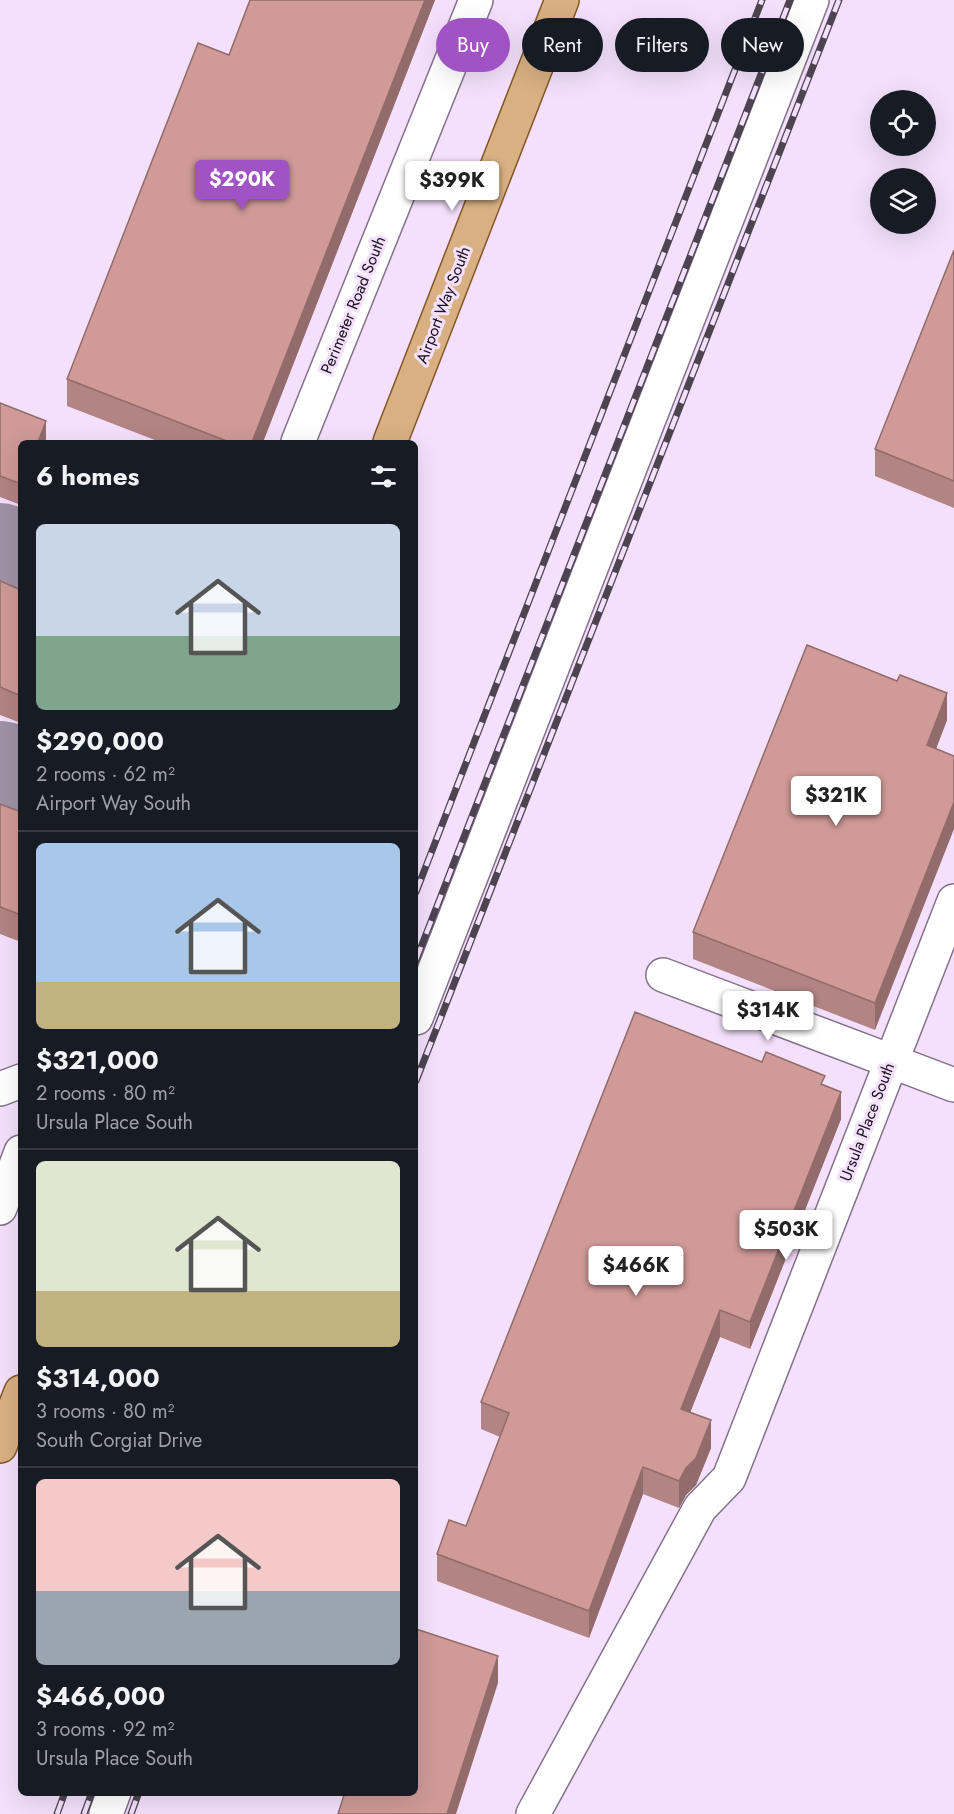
<!DOCTYPE html>
<meta charset="utf-8">
<style>
body{margin:0;font-family:Jost,sans-serif;background:#242831;color:#f1f3f6;height:100vh;display:flex;flex-direction:column;font-size:22px;white-space:nowrap}
*{box-sizing:border-box;margin:0}
p{font-size:20px;color:#9ea1a6}
.icon{flex:none;width:33px;height:33px;fill:none;stroke:currentColor;stroke-width:2;stroke-linecap:round;stroke-linejoin:round}
.map{position:relative;flex:1;overflow:hidden}
.sheet{position:absolute;left:18px;top:440px;width:400px;height:1356px;display:flex;flex-direction:column;background:#171b24;border-radius:9px;box-shadow:0 6px 24px #0002}
.sheet>*{flex:none}
.banner{position:absolute;left:436px;top:18px;width:428px;height:54px;display:flex;gap:12px}
.buttons{position:absolute;left:870px;top:90px;display:grid;gap:12px}
.buttons a{display:grid;place-items:center;width:66px;height:66px;border-radius:50%;background:#171b24;box-shadow:0 6px 24px #0002;font-size:30px}
.price{position:absolute;translate:-50% -51px;padding:0 14px;border-radius:6px;background:#fff;color:#222;font-size:20px;line-height:39px;filter:drop-shadow(0 2px 3px #0008)}
.price::after{content:'';position:absolute;left:50%;top:36px;width:18px;height:14px;margin-left:-9px;background:inherit;clip-path:polygon(0 0,100% 0,50% 100%)}
.price.on{background:#a153c5;color:#fff}
ul{padding:0;list-style:none}
li{display:grid;align-content:center;gap:12px;height:318px;padding:0 18px}
li+li{border-top:2px solid #363941}
li span{display:grid;place-items:center;height:186px;border-radius:9px;color:#555}
li>.icon{margin-inline-start:auto}
span .icon{width:108px;height:108px;fill:#fffc;stroke-width:1}
li b{font-size:26px}
h2{display:flex;justify-content:space-between;align-items:center;height:72px;padding:0 18px;font-size:26px}
.chip{padding:0 21px;border-radius:27px;background:#171b24;box-shadow:0 6px 24px #0002;font-size:21px;line-height:54px}
.chip.on{background:#a153c5;color:#fff}
.map>svg:first-child{display:block}
.lines{fill:none;stroke-linecap:round;stroke-linejoin:round}
.taxiway{stroke:#a092a6;stroke-width:96}
.minor-casing{stroke:#84718a;stroke-width:36}
.major-casing{stroke:#845728;stroke-width:36}
.minor{stroke:#fff;stroke-width:33}
.major{stroke:#d8b082;stroke-width:33}
.rail-casing{stroke:#4d4351;stroke-width:7}
.rail{stroke:#f4e0fc;stroke-width:4.5;stroke-dasharray:14;stroke-linecap:butt}
.wall{fill:#b28483}
.shaded-wall{fill:#916c6a}
.building{fill:#cf9a98;stroke:#916c6a;stroke-width:1.5}
.labels{text-anchor:middle;dominant-baseline:central;stroke-width:6;stroke-linejoin:round;paint-order:stroke}
.street-label{font-size:16px;fill:#19121c;stroke:#f4e0fc}
</style>
<div class="map">
<svg width="954" height="1814" viewBox="0 0 954 1814">
<rect width="100%" height="100%" fill="#f4e0fc"/>
<g class="lines">
<!-- taxiway -->
<g class="taxiway">
<polyline points="0,551 21,559"/>
<polyline points="0,769 5,770"/>
</g>
<defs>
<g id="minor">
<polyline points="298,442 476,0"/>
<polyline points="663,975 954,1085"/>
<polyline points="416,1018 812,0"/>
<polyline points="0,1089 21,1081"/>
<polyline points="0,1208 21,1152"/>
<polyline points="106,1814 114,1792"/>
<polyline points="533,1814 700,1508 729,1478 954,901"/>
</g>
<g id="major">
<polyline points="390,442 562,0"/>
<polyline points="0,1446 21,1392"/>
</g>
</defs>
<!-- minor casing -->
<use href="#minor" class="minor-casing"/>
<!-- major casing -->
<use href="#major" class="major-casing"/>
<!-- minor -->
<use href="#minor" class="minor"/>
<!-- major -->
<use href="#major" class="major"/>
<defs>
<g id="rail">
<polyline points="416,892 762,0"/>
<polyline points="416,960 790,0"/>
<polyline points="416,1081 839,0"/>
<polyline points="57,1814 65,1792"/>
<polyline points="84,1814 92,1792"/>
<polyline points="131,1814 139,1792"/>
</g>
</defs>
<!-- rail casing -->
<use href="#rail" class="rail-casing"/>
<!-- rail -->
<use href="#rail" class="rail"/>
</g>
<!-- wall -->
<g class="wall">
<polygon points="435,0 263,442 160,442 67,406 67,379 229,55"/>
<polygon points="954,250 954,508 875,476 875,449"/>
<polygon points="0,403 46,442 21,442 21,505 0,497"/>
<polygon points="0,581 21,590 21,723 0,715"/>
<polygon points="947,720 936,749 875,1030 693,959 693,932"/>
<polygon points="0,804 21,812 21,942 0,934"/>
<polygon points="762,1062 825,1085 841,1119 750,1349 720,1337 690,1412 711,1448 696,1485 686,1495 679,1508 643,1494 589,1638 437,1581 437,1554 466,1526 500,1437 481,1429 481,1402"/>
</g>
<!-- shaded-wall -->
<g class="shaded-wall">
<polygon points="425,0 435,0 263,442 252,442"/>
<polygon points="46,421 46,442 38,442"/>
<polygon points="947,693 947,720 927,772 927,745"/>
<polygon points="954,802 954,829 875,1030 875,1003"/>
<polygon points="841,1092 841,1119 750,1349 750,1322"/>
<polygon points="720,1310 720,1337 681,1436 681,1409"/>
<polygon points="711,1420 711,1448 696,1485 686,1495 679,1508 679,1481"/>
<polygon points="643,1467 643,1494 589,1638 589,1611"/>
<polygon points="498,1656 498,1683 456,1814 447,1814"/>
</g>
<!-- building -->
<g class="building">
<polygon points="250,0 425,0 252,442 229,442 67,379 198,43 229,55"/>
<polygon points="954,250 954,481 875,449"/>
<polygon points="0,403 46,421 38,442 21,442 21,484 0,476"/>
<polygon points="0,581 21,590 21,696 0,687"/>
<polygon points="807,645 897,681 900,675 947,693 927,745 954,756 954,802 875,1003 693,932"/>
<polygon points="0,804 21,812 21,915 0,907"/>
<polygon points="635,1012 762,1062 766,1052 825,1076 821,1084 841,1092 750,1322 720,1310 681,1409 711,1420 696,1458 686,1468 679,1481 643,1467 589,1611 437,1554 449,1520 466,1526 509,1413 481,1402"/>
<polygon points="416,1629 498,1656 447,1814 338,1814 345,1792 416,1792"/>
</g>
<g class="labels">
<!-- street labels -->
<g class="street-label">
<text transform="translate(353 305) rotate(-68)">Perimeter Road South</text>
<text transform="translate(443 305) rotate(-69)">Airport Way South</text>
<text transform="translate(867 1122) rotate(-69)">Ursula Place South</text>
</g>
</g>
</svg>
<div class="buttons">
<a><svg class="icon" aria-label="locate" viewBox="0 0 24 24"><circle cx="12" cy="12" r="6"/><path d="M12 2v4M12 18v4M2 12h4M18 12h4"/></svg></a>
<a><svg class="icon" aria-label="layers" viewBox="0 0 24 24"><path d="M12 4l9 5-9 5-9-5zM3 14l9 5 9-5"/></svg></a>
</div>
<b class="price on" style="left:242px;top:211px">$290K</b>
<b class="price" style="left:452px;top:212px">$399K</b>
<b class="price" style="left:836px;top:827px">$321K</b>
<b class="price" style="left:768px;top:1042px">$314K</b>
<b class="price" style="left:786px;top:1261px">$503K</b>
<b class="price" style="left:636px;top:1297px">$466K</b>
<div class="banner">
<a class="chip on">Buy</a>
<a class="chip">Rent</a>
<a class="chip">Filters</a>
<a class="chip">New</a>
</div>
<section class="sheet">
<h2>6 homes<svg class="icon" aria-label="filters" viewBox="0 0 24 24"><path d="M4 7h16M4 17h16"/><circle cx="9" cy="7" r="2"/><circle cx="15" cy="17" r="2"/></svg></h2>
<ul>
<li><span style="background:linear-gradient(#c9d6e8 60%,#7fa58c 0)"><svg class="icon" aria-label="home" viewBox="0 0 24 24"><path d="M3 11l9-7 9 7M6 9v11h12V9"/></svg></span><div><b>$290,000</b><p>2 rooms · 62 m²</p><p>Airport Way South</p></div></li>
<li><span style="background:linear-gradient(#a9c7e8 75%,#c2b280 0)"><svg class="icon" aria-label="home" viewBox="0 0 24 24"><path d="M3 11l9-7 9 7M6 9v11h12V9"/></svg></span><div><b>$321,000</b><p>2 rooms · 80 m²</p><p>Ursula Place South</p></div></li>
<li><span style="background:linear-gradient(#dfe7d0 70%,#c2b280 0)"><svg class="icon" aria-label="home" viewBox="0 0 24 24"><path d="M3 11l9-7 9 7M6 9v11h12V9"/></svg></span><div><b>$314,000</b><p>3 rooms · 80 m²</p><p>South Corgiat Drive</p></div></li>
<li><span style="background:linear-gradient(#f6c9c9 60%,#9aa5b1 0)"><svg class="icon" aria-label="home" viewBox="0 0 24 24"><path d="M3 11l9-7 9 7M6 9v11h12V9"/></svg></span><div><b>$466,000</b><p>3 rooms · 92 m²</p><p>Ursula Place South</p></div></li>
</ul>
</section>
</div>
